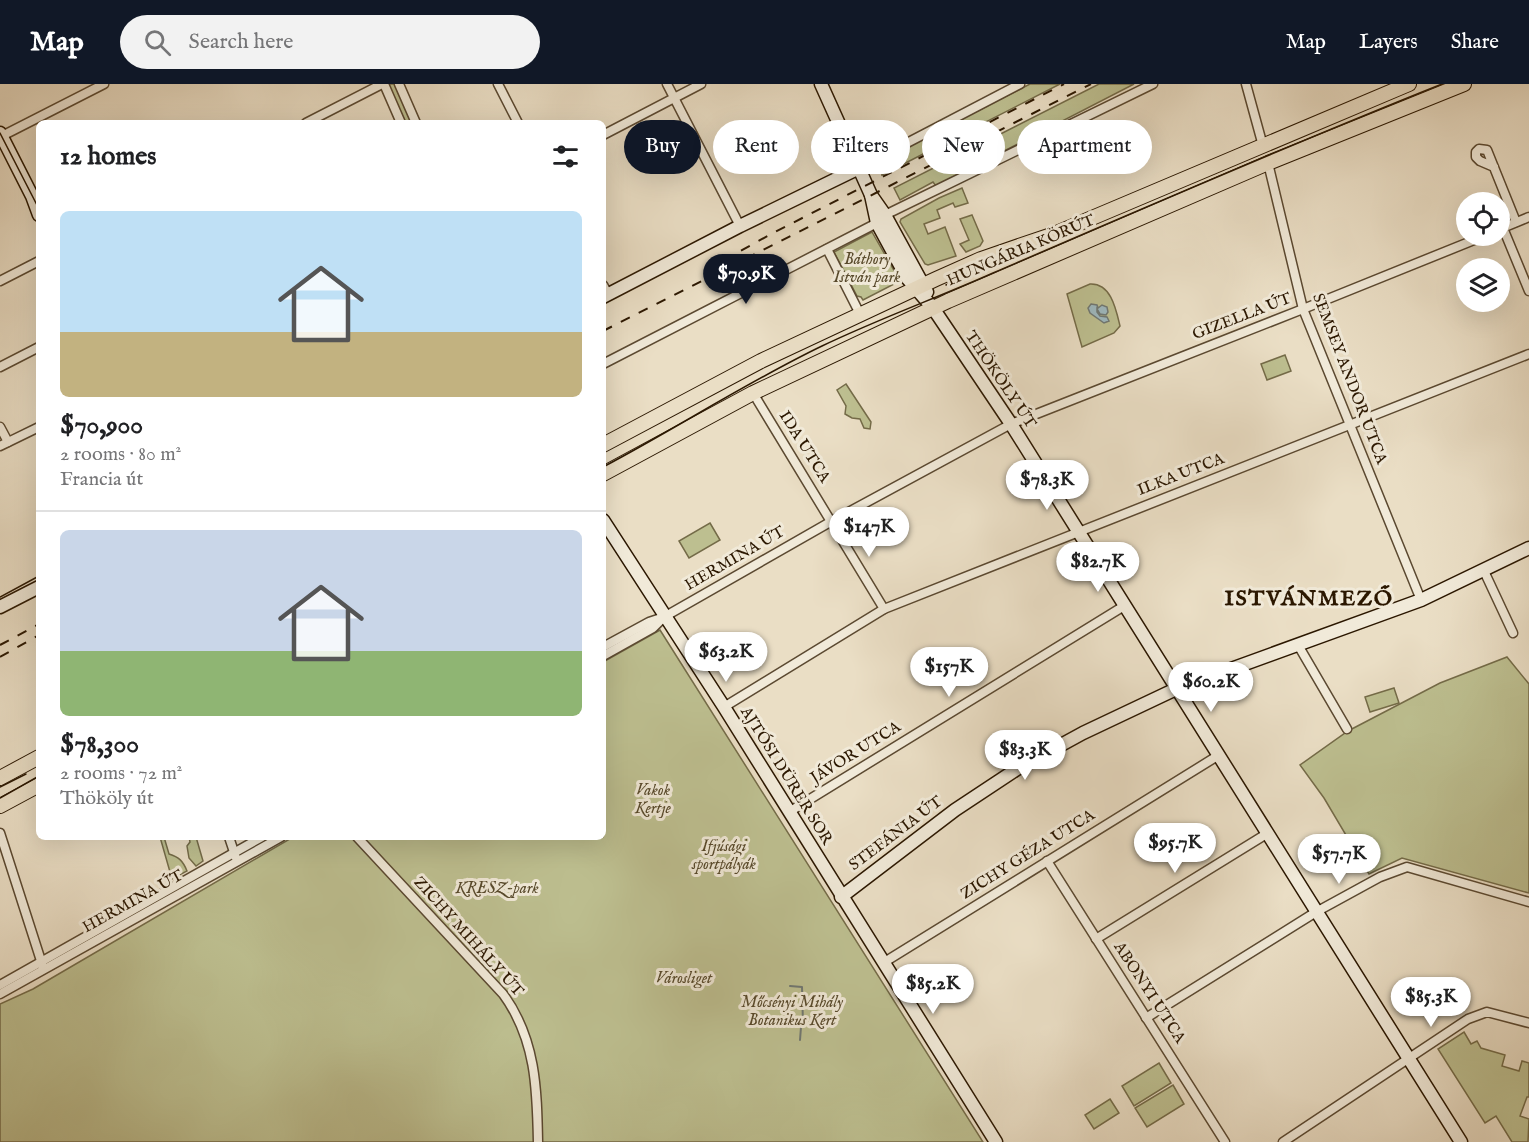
<!DOCTYPE html>
<meta charset="utf-8">
<style>
body{margin:0;font-family:"IM FELL English",serif;background:#f2f2f2;color:#202124;height:100vh;display:flex;flex-direction:column;font-size:22px;white-space:nowrap}
*{box-sizing:border-box;margin:0}
p{font-size:20px;color:#757577}
.icon{flex:none;width:33px;height:33px;fill:none;stroke:currentColor;stroke-width:2;stroke-linecap:round;stroke-linejoin:round}
.map{position:relative;flex:1;overflow:hidden}
.panel{position:absolute;left:36px;top:36px;width:570px;height:720px;display:flex;flex-direction:column;background:#fff;border-radius:9px;box-shadow:0 6px 24px #0002}
.panel>*{flex:none}
.guide{position:absolute;left:624px;top:36px;width:570px;height:54px;display:flex;gap:12px}
.buttons{position:absolute;left:1456px;top:108px;display:grid;gap:12px}
.buttons a{display:grid;place-items:center;width:54px;height:54px;border-radius:50%;background:#fff;box-shadow:0 6px 24px #0002;font-size:30px}
.price{position:absolute;translate:-50% -51px;padding:0 14px;border-radius:21px;background:#fff;color:#222;font-size:20px;line-height:39px;filter:drop-shadow(0 2px 3px #0008)}
.price::after{content:'';position:absolute;left:50%;top:36px;width:18px;height:14px;margin-left:-9px;background:inherit;clip-path:polygon(0 0,100% 0,50% 100%)}
.price.selected{background:#111827;color:#fff}
ul{padding:0;list-style:none}
li{display:grid;align-content:center;gap:12px;height:318px;padding:0 24px}
li+li{border-top:2px solid #e0e0e0}
li span{display:grid;place-items:center;height:186px;border-radius:9px;color:#555}
li>.icon{margin-inline-start:auto}
span .icon{width:108px;height:108px;fill:#fffc;stroke-width:1}
li b{font-size:26px}
h2{display:flex;justify-content:space-between;align-items:center;height:72px;padding:0 24px;font-size:26px}
.pill{padding:0 21px;border-radius:27px;background:#fff;box-shadow:0 6px 24px #0002;font-size:21px;line-height:54px}
.pill.selected{background:#111827;color:#fff}
header{display:flex;align-items:center;gap:36px;box-sizing:border-box;height:84px;padding:0 30px;background:#111827;color:#fff}
header strong{font-size:28px}
nav{display:flex;gap:33px;margin-inline-start:auto;font-size:21px}
.search{width:420px;height:54px;background:#f2f2f2;display:flex;align-items:center;gap:15px;box-sizing:border-box;padding:0 21px;border-radius:33px;color:#757577;font-size:22px}
.map>svg:first-child{display:block}
.green{fill:#bdbf90;stroke:#746b48;stroke-width:1.5}
.water{fill:#9eb9c0;stroke:#707873;stroke-width:1.5}
.lines{fill:none;stroke-linecap:round;stroke-linejoin:round}
.stream{stroke:#707873;stroke-width:2}
.street-casing{stroke:#5b4931;stroke-width:11}
.secondary-casing{stroke:#2b1700;stroke-width:15}
.primary-casing{stroke:#2b1700;stroke-width:16}
.street{stroke:#f1ead9;stroke-width:8}
.secondary{stroke:#f1ead9;stroke-width:12}
.primary{stroke:#eadec5;stroke-width:14}
.tram{stroke:#2b1700;stroke-width:1.5}
.rail{stroke:#2b1700;stroke-width:2;stroke-dasharray:10 10;stroke-linecap:butt}
.labels{text-anchor:middle;dominant-baseline:central;stroke-width:6;stroke-linejoin:round;paint-order:stroke}
.street-label{font-size:16px;fill:#2b1700;stroke:#f1ead9}
.park-label{font-size:16px;font-style:italic;fill:#57492b;stroke:#f1ead9}
.district-label{font-size:22px;font-weight:bold;letter-spacing:1.5px;fill:#2b1700;stroke:#f1ead9}
</style>
<header>
<strong>Map</strong>
<div class="search"><svg class="icon" aria-label="search" viewBox="0 0 24 24"><circle cx="10" cy="10" r="6"/><path d="M15 15l6 6"/></svg>Search here</div>
<nav><a>Map</a><a>Layers</a><a>Share</a></nav>
</header>
<div class="map">
<svg width="1529" height="1058" viewBox="0 0 1529 1058">
<rect width="100%" height="100%" fill="#eadec5"/>
<filter id="stains"><feTurbulence type="fractalNoise" baseFrequency=".00333" numOctaves="4"/><feColorMatrix values="0 0 0 0 .2 0 0 0 0 .09 0 0 0 0 .02 0 0 0 .5 -.17"/></filter>
<radialGradient id="worn" r=".72"><stop offset=".6" stop-color="#630" stop-opacity="0"/><stop offset="1" stop-color="#630" stop-opacity=".3"/></radialGradient>
<!-- green -->
<g class="green">
<polygon points="387,0 397,0 414,39 404,39"/>
<polygon points="1030,0 1060,0 882,91 880,77"/>
<polygon points="1099,0 1134,0 936,102 933,98 900,116 894,104"/>
<polygon points="962,104 968,119 955,123 953,119 937,126 940,134 924,140 928,150 945,143 956,172 928,181 925,180 900,138 901,135 939,114"/>
<polygon points="972,131 983,157 980,162 966,168 960,160 969,156 960,135"/>
<polygon points="872,148 900,197 863,216 861,213 857,212 834,168"/>
<path d="M 1090,200 C 1111,199 1116,225 1120,242 L 1114,249 L 1082,263 L 1067,210 Z"/>
<polygon points="1285,271 1291,287 1267,296 1261,280"/>
<polygon points="846,300 871,338 870,345 864,344 860,335 852,334 845,330 846,322 837,306"/>
<polygon points="710,439 720,456 689,474 679,457"/>
<polygon points="660,546 983,1058 0,1058 0,920 33,905 293,753 603,753 603,578"/>
<polygon points="1507,573 1529,600 1529,809 1402,774 1369,790 1324,714 1300,681 1348,647 1440,599"/>
<polygon points="1394,604 1399,619 1370,628 1365,613"/>
<path d="M 160,753 L 164,753 L 169,770 C 179,773 183,777 187,787 L 172,795 Z"/>
<polygon points="189,753 196,753 203,777 196,782 189,774 187,762 190,758"/>
<polygon points="1464,948 1471,960 1477,957 1481,964 1505,971 1502,982 1519,987 1522,977 1529,979 1529,1013 1527,1013 1520,1032 1529,1035 1528,1058 1512,1058 1496,1032 1485,1039 1438,965"/>
<polygon points="1159,979 1171,999 1134,1022 1122,1002"/>
<polygon points="1173,1001 1184,1020 1147,1043 1135,1024"/>
<polygon points="1110,1015 1119,1029 1094,1045 1085,1031"/>
</g>
<!-- water -->
<polygon class="water" points="1091,220 1097,221 1098,224 1102,221 1107,223 1108,228 1106,231 1100,230 1097,225 1097,228 1100,232 1107,233 1109,237 1104,239 1090,229 1088,224"/>
<g class="lines">
<!-- stream -->
<polyline class="stream" points="790,902 802,903 803,940 801,943 800,956"/>
<defs>
<g id="street">
<polyline points="384,0 401,39"/>
<polyline points="399,0 416,39"/>
<polyline points="498,0 518,39"/>
<polyline points="667,0 740,142"/>
<polyline points="1246,0 1263,62"/>
<polyline points="306,39 382,0"/>
<polyline points="603,51 701,0"/>
<polyline points="0,53 104,0"/>
<polyline points="1268,79 1303,225 1421,516"/>
<polyline points="1494,83 1480,77 1476,73 1476,68 1479,65 1487,66 1516,138"/>
<polyline points="859,84 1020,0"/>
<polyline points="885,131 1153,0"/>
<polyline points="1503,144 1529,207"/>
<polyline points="1500,145 1529,133"/>
<polyline points="827,165 860,230"/>
<polyline points="0,197 39,177"/>
<polyline points="603,201 608,210"/>
<polyline points="603,280 877,139"/>
<polyline points="0,283 39,263"/>
<polyline points="753,309 884,525"/>
<polyline points="0,343 8,358"/>
<polyline points="0,362 39,343"/>
<polyline points="1484,487 1513,549"/>
<polyline points="1298,561 1347,645"/>
<polyline points="603,563 649,538 664,533 832,437 1011,340 1303,225 1484,152"/>
<polyline points="603,572 653,544 662,535"/>
<polyline points="724,623 884,525 1529,270"/>
<polyline points="789,728 1124,522"/>
<polyline points="0,749 43,883"/>
<polyline points="229,753 236,774"/>
<path d="M 357,753 L 503,910 C 536,955 537,1005 538,1058"/>
<polyline points="1047,777 1225,1058"/>
<polyline points="1096,855 1268,749"/>
<polyline points="883,879 1219,671"/>
<polyline points="0,901 262,753"/>
<polyline points="0,910 281,753"/>
<polyline points="1146,934 1316,828 1380,793 1407,783 1529,818"/>
<polyline points="1283,1058 1468,935 1487,928 1529,939"/>
</g>
<g id="secondary">
<polyline points="821,0 871,111 885,131 927,208"/>
<polyline points="0,49 32,112 39,131"/>
<polyline points="871,111 877,139 907,194 933,224 1011,340 1461,1058"/>
<polyline points="603,213 740,142 859,84"/>
<polyline points="603,436 724,623 996,1058"/>
<polyline points="0,523 39,503"/>
<polyline points="841,813 955,726 1017,685 1083,649 1176,605 1421,516 1529,464"/>
</g>
<g id="primary">
<polyline points="603,361 761,277 936,195 981,175 1054,150 1409,0"/>
<polyline points="603,390 753,309 948,217 1268,79 1464,0"/>
<polyline points="0,694 39,673"/>
<polyline points="0,722 39,701"/>
</g>
</defs>
<!-- street casing -->
<use href="#street" class="street-casing"/>
<!-- secondary casing -->
<use href="#secondary" class="secondary-casing"/>
<!-- primary casing -->
<use href="#primary" class="primary-casing"/>
<!-- street -->
<use href="#street" class="street"/>
<!-- secondary -->
<use href="#secondary" class="secondary"/>
<!-- primary -->
<use href="#primary" class="primary"/>
<!-- tram -->
<g class="tram">
<polyline points="0,49 39,125"/>
<polyline points="946,201 1009,173 1026,167"/>
<path d="M 603,383 C 677,344 747,298 822,262 C 878,235 937,214 993,189 C 1142,125 1291,60 1442,0"/>
<polyline points="0,513 39,492"/>
<polyline points="0,703 26,690"/>
<polyline points="0,714 39,692"/>
</g>
<!-- rail -->
<g class="rail">
<polyline points="706,186 773,149 1064,0"/>
<polyline points="603,247 1091,0"/>
<polyline points="0,561 39,540"/>
<polyline points="0,573 39,551"/>
</g>
</g>
<g class="labels">
<!-- street labels -->
<g class="street-label">
<text transform="translate(1021 167) rotate(-23)">HUNGÁRIA KÖRÚT</text>
<text transform="translate(1242 233) rotate(-21)">GIZELLA ÚT</text>
<text transform="translate(1349 295) rotate(69)">SEMSEY ANDOR UTCA</text>
<text transform="translate(1000 296) rotate(56)">THÖKÖLY ÚT</text>
<text transform="translate(804 363) rotate(58)">IDA UTCA</text>
<text transform="translate(1181 391) rotate(-21)">ILKA UTCA</text>
<text transform="translate(735 475) rotate(-30)">HERMINA ÚT</text>
<text transform="translate(856 669) rotate(-32)">JÁVOR UTCA</text>
<text transform="translate(786 692) rotate(58)">AJTÓSI DÜRER SOR</text>
<text transform="translate(896 750) rotate(-37)">STEFÁNIA ÚT</text>
<text transform="translate(1028 771) rotate(-32)">ZICHY GÉZA UTCA</text>
<text transform="translate(133 818) rotate(-29)">HERMINA ÚT</text>
<text transform="translate(468 853) rotate(48)">ZICHY MIHÁLY ÚT</text>
<text transform="translate(1149 909) rotate(57)">ABONYI UTCA</text>
</g>
<!-- park labels -->
<g class="park-label">
<text x="867" y="176">Báthory<tspan x="867" dy="18">István park</tspan></text>
<text x="653" y="707">Vakok<tspan x="653" dy="18">Kertje</tspan></text>
<text x="724" y="763">Ifjúsági<tspan x="724" dy="18">sportpályák</tspan></text>
<text x="497" y="805">KRESZ-park</text>
<text x="684" y="895">Városliget</text>
<text x="792" y="919">Mőcsényi Mihály<tspan x="792" dy="18">Botanikus Kert</tspan></text>
</g>
<!-- district labels -->
<g class="district-label">
<text x="1309" y="515">ISTVÁNMEZŐ</text>
</g>
</g>
<rect width="100%" height="100%" filter="url(#stains)"/>
<rect width="100%" height="100%" fill="url(#worn)"/>
</svg>
<div class="buttons">
<a><svg class="icon" aria-label="locate" viewBox="0 0 24 24"><circle cx="12" cy="12" r="6"/><path d="M12 2v4M12 18v4M2 12h4M18 12h4"/></svg></a>
<a><svg class="icon" aria-label="layers" viewBox="0 0 24 24"><path d="M12 4l9 5-9 5-9-5zM3 14l9 5 9-5"/></svg></a>
</div>
<b class="price selected" style="left:746px;top:221px">$70.9K</b>
<b class="price" style="left:1047px;top:427px">$78.3K</b>
<b class="price" style="left:869px;top:474px">$147K</b>
<b class="price" style="left:1098px;top:509px">$82.7K</b>
<b class="price" style="left:726px;top:599px">$63.2K</b>
<b class="price" style="left:949px;top:614px">$157K</b>
<b class="price" style="left:1211px;top:629px">$60.2K</b>
<b class="price" style="left:1025px;top:697px">$83.3K</b>
<b class="price" style="left:1175px;top:790px">$95.7K</b>
<b class="price" style="left:1339px;top:801px">$57.7K</b>
<b class="price" style="left:933px;top:931px">$85.2K</b>
<b class="price" style="left:1431px;top:944px">$85.3K</b>
<div class="guide">
<a class="pill selected">Buy</a>
<a class="pill">Rent</a>
<a class="pill">Filters</a>
<a class="pill">New</a>
<a class="pill">Apartment</a>
</div>
<section class="panel">
<h2>12 homes<svg class="icon" aria-label="filters" viewBox="0 0 24 24"><path d="M4 7h16M4 17h16"/><circle cx="9" cy="7" r="2"/><circle cx="15" cy="17" r="2"/></svg></h2>
<ul>
<li><span style="background:linear-gradient(#bfe0f5 65%,#c2b280 0)"><svg class="icon" aria-label="home" viewBox="0 0 24 24"><path d="M3 11l9-7 9 7M6 9v11h12V9"/></svg></span><div><b>$70,900</b><p>2 rooms · 80 m²</p><p>Francia út</p></div></li>
<li><span style="background:linear-gradient(#c9d6e8 65%,#8fb573 0)"><svg class="icon" aria-label="home" viewBox="0 0 24 24"><path d="M3 11l9-7 9 7M6 9v11h12V9"/></svg></span><div><b>$78,300</b><p>2 rooms · 72 m²</p><p>Thököly út</p></div></li>
</ul>
</section>
</div>
